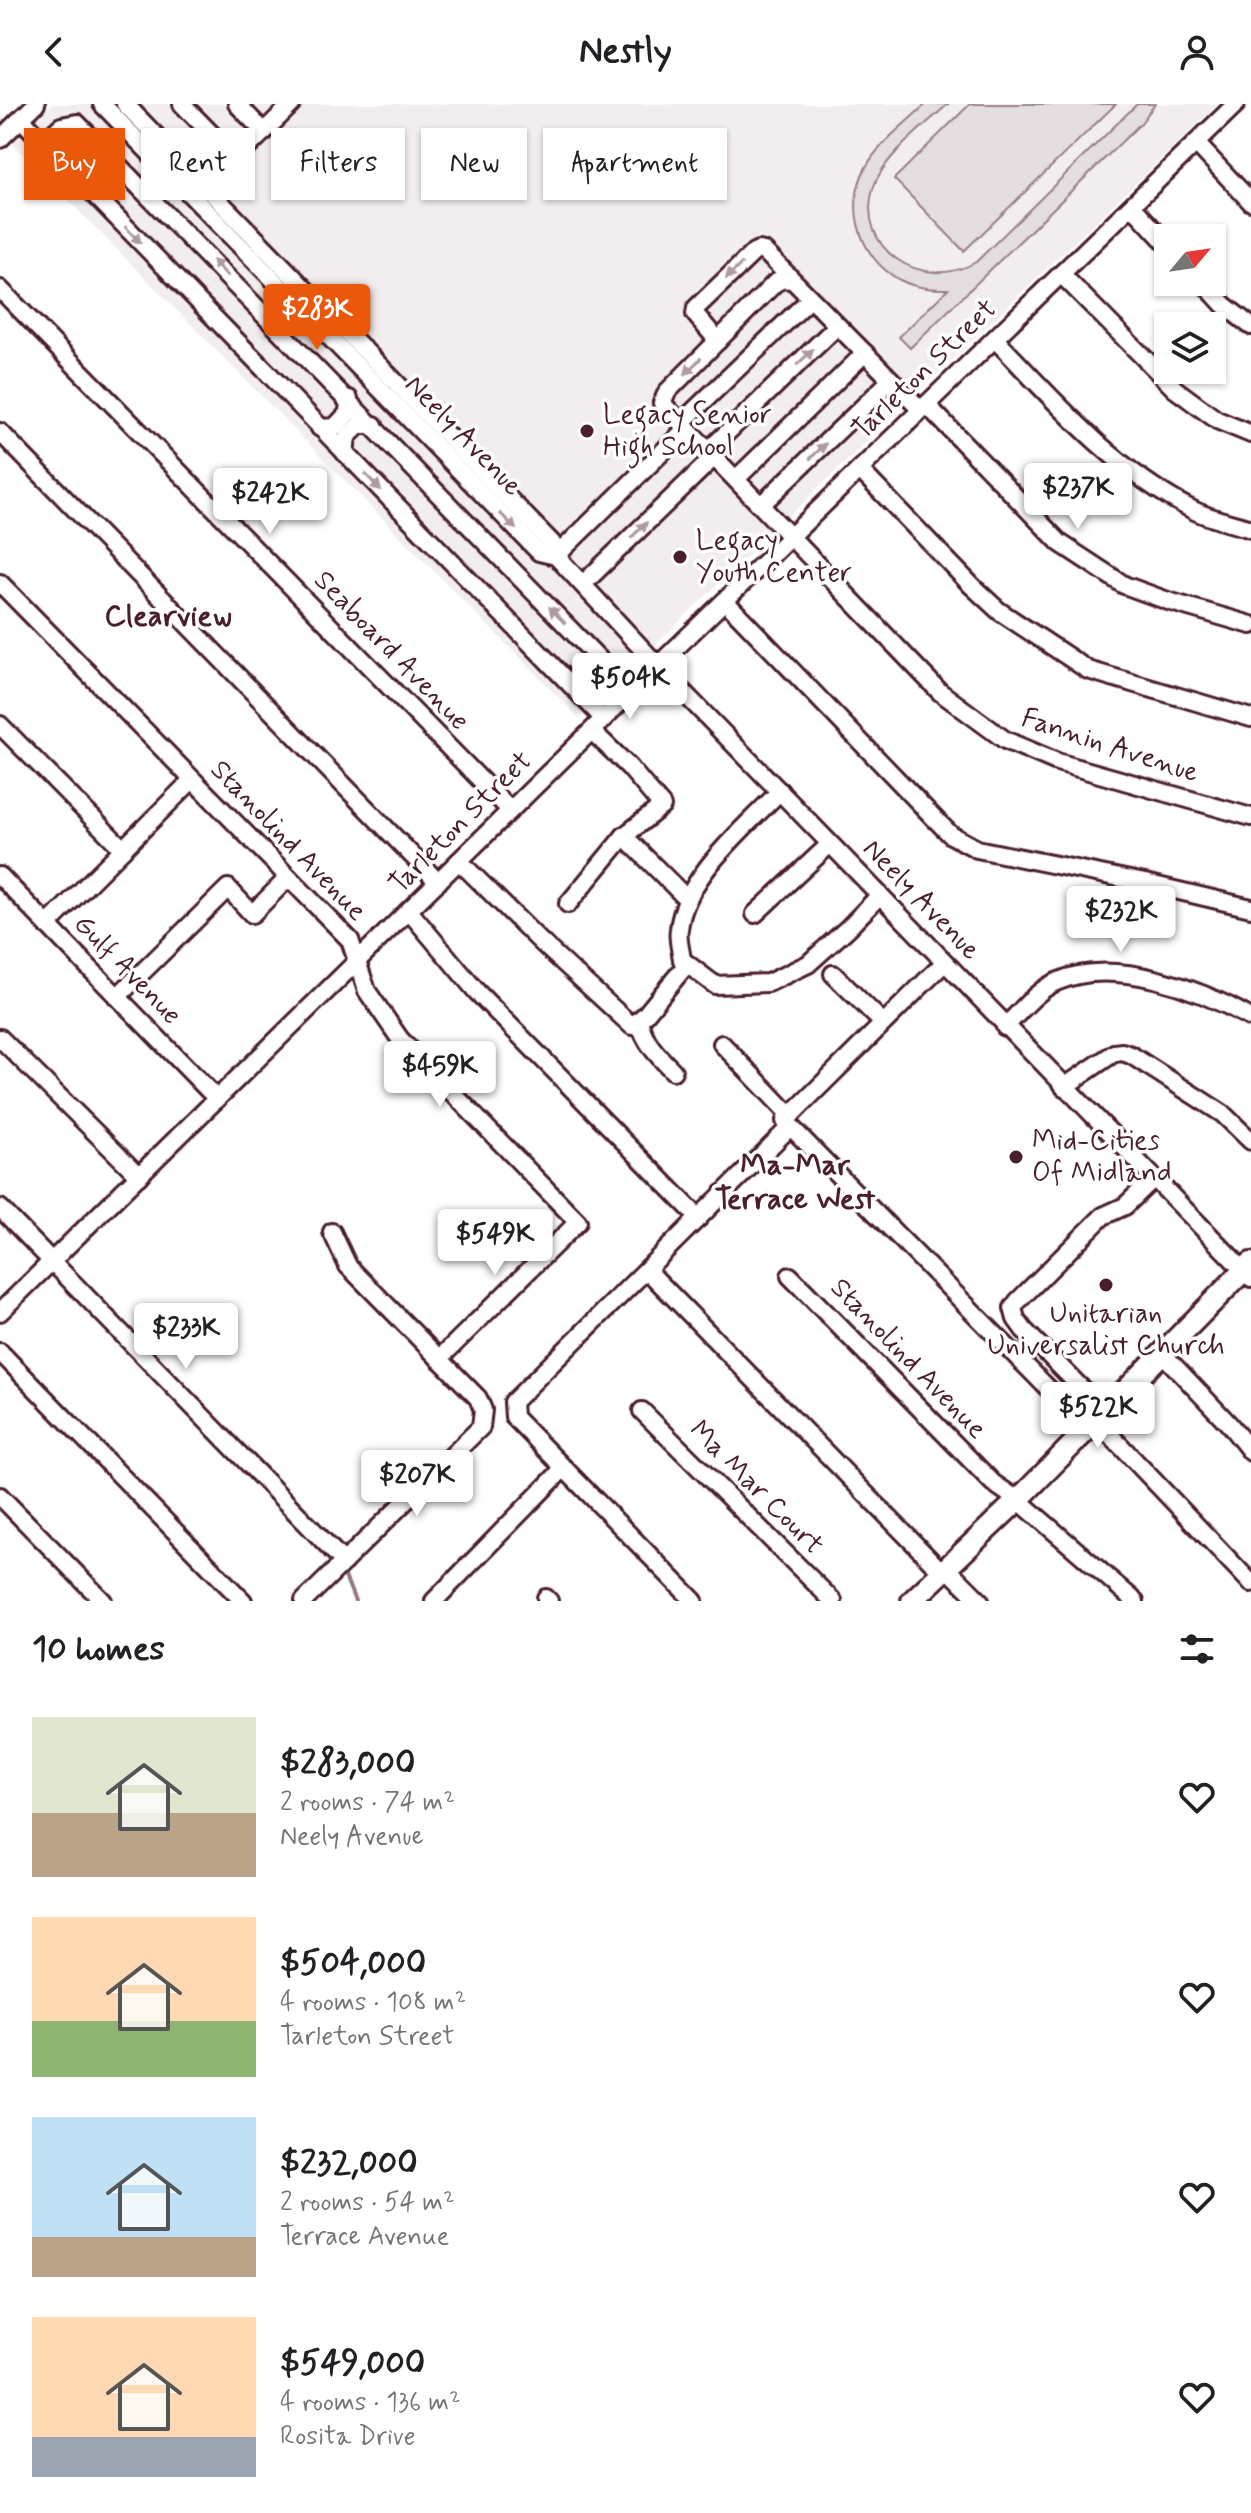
<!DOCTYPE html>
<meta charset="utf-8">
<style>
body{margin:0;font-family:Mynerve,sans-serif;background:#f6f6f6;color:#202124;height:100vh;display:flex;flex-direction:column;font-size:30px;white-space:nowrap}
*{box-sizing:border-box;margin:0}
p{font-size:26px;color:#757577}
.icon{flex:none;width:44px;height:44px;fill:none;stroke:currentColor;stroke-width:2;stroke-linecap:round;stroke-linejoin:round}
.map{position:relative;height:1497px;overflow:hidden}
.drawer{display:flex;flex-direction:column;background:#fff;flex:1}
.drawer>*{flex:none}
.hud{position:absolute;left:24px;top:24px;width:800px;height:72px;display:flex;gap:16px}
.needle{width:52px;rotate:61deg}
.controls{position:absolute;left:1154px;top:120px;display:grid;gap:16px}
.controls a{display:grid;place-items:center;width:72px;height:72px;border-radius:0px;background:#fff;box-shadow:0 2px 6px #0004;font-size:40px}
.price{position:absolute;translate:-50% -68px;padding:0 18px;border-radius:8px;background:#fff;color:#222;font-size:26px;line-height:52px;filter:drop-shadow(0 2px 4px #0008)}
.price::after{content:'';position:absolute;left:50%;top:48px;width:24px;height:18px;margin-left:-12px;background:inherit;clip-path:polygon(0 0,100% 0,50% 100%)}
.price.on{background:#ea580c;color:#fff}
ul{padding:0;list-style:none}
li{display:flex;align-items:center;gap:24px;height:200px;padding:0 32px}
li span{display:grid;place-items:center;flex:none;width:224px;height:160px;border-radius:0px;color:#555}
li>.icon{margin-inline-start:auto}
span .icon{width:96px;height:96px;fill:#fffc;stroke-width:1}
li b{font-size:34px}
h2{display:flex;justify-content:space-between;align-items:center;height:96px;padding:0 32px;font-size:34px}
.pill{padding:0 28px;border-radius:0px;background:#fff;box-shadow:0 2px 6px #0004;font-size:28px;line-height:72px}
.pill.on{background:#ea580c;color:#fff}
header{display:flex;justify-content:space-between;align-items:center;height:104px;padding:0 32px;background:#fff;font-size:36px;font-weight:700}
.map>svg:first-child{display:block}
.built{fill:#f2eeef}
.green{fill:#e5dee0;stroke:#987e86;stroke-width:2}
.lines{fill:none;stroke-linecap:round;stroke-linejoin:round}
.stream{stroke:#91787e;stroke-width:4}
.minor-casing{stroke:#4a1f2b;stroke-width:22}
.major-casing{stroke:#4a1f2b;stroke-width:26}
.minor{stroke:#fff;stroke-width:16}
.major{stroke:#fff;stroke-width:20}
.oneway{fill:#ae9aa0}
.poi-dot{fill:#4a1f2b;stroke:#fff;stroke-width:3}
.labels{text-anchor:middle;dominant-baseline:central;stroke-width:7;stroke-linejoin:round;paint-order:stroke}
.street-label{font-size:28px;fill:#4a1f2b;stroke:#fff}
.poi-label{font-size:28px;fill:#4a1f2b;stroke:#fff;text-anchor:start}
.neighbourhood-label{font-size:30px;font-weight:bold;fill:#4a1f2b;stroke:#fff}
</style>
<header><svg class="icon" aria-label="back" viewBox="0 0 24 24"><path d="M15 5l-7 7 7 7"/></svg>Nestly<svg class="icon" aria-label="person" viewBox="0 0 24 24"><circle cx="12" cy="8" r="4"/><path d="M4 21q1-7 8-7t8 7"/></svg></header>
<div class="map">
<svg width="1251" height="1497" viewBox="0 0 1251 1497">
<rect width="100%" height="100%" fill="#fff"/>
<filter id="ink" filterUnits="userSpaceOnUse"><feTurbulence type="fractalNoise" baseFrequency=".0125" numOctaves="2"/><feDisplacementMap in="SourceGraphic" scale="16" xChannelSelector="R" yChannelSelector="G"/><feConvolveMatrix kernelMatrix="1 2 1 2 8 2 1 2 1" color-interpolation-filters="sRGB"/></filter>
<g filter="url(#ink)">
<!-- built -->
<polygon class="built" points="52,0 1218,0 579,614 12,39"/>
<!-- green -->
<g class="green">
<path d="M 926,0 L 948,0 C 925,22 884,52 874,82 C 853,145 922,189 976,158 L 1137,0 L 1155,0 L 1141,19 L 910,244 L 899,233 L 948,185 C 931,185 915,184 900,176 C 860,155 844,103 866,63 C 879,39 906,19 926,0 Z"/>
<polygon points="970,0 1116,0 964,147 894,75"/>
</g>
<g class="lines">
<!-- stream -->
<polyline class="stream" points="344,1470 355,1497"/>
<defs>
<g id="minor">
<polyline points="102,0 539,448 556,452"/>
<polyline points="125,0 552,439 556,452 658,562 1251,1174"/>
<polyline points="182,0 232,51 239,52 292,0"/>
<polyline points="237,0 264,28"/>
<polyline points="21,15 604,615"/>
<polyline points="0,35 36,0"/>
<polyline points="40,35 47,35 61,22 77,19 599,555 600,565 582,582 582,592"/>
<polyline points="1196,39 1251,98"/>
<polyline points="1132,102 1168,141"/>
<polyline points="1061,170 1175,285 1217,316 1251,330"/>
<polyline points="791,176 783,175 775,179 667,288 662,299 940,588 1005,636 1057,658 1251,713"/>
<polyline points="1203,178 1224,201 1251,222"/>
<polyline points="0,185 510,706"/>
<path d="M 995,235 C 1055,298 1114,366 1193,406 C 1211,415 1232,419 1251,425"/>
<polyline points="718,237 695,210 696,204 754,148 759,146 764,147 921,306"/>
<polyline points="927,301 1060,439 1124,481 1168,497 1251,521"/>
<polyline points="681,319 810,195"/>
<polyline points="320,324 335,323 348,309 349,295"/>
<polyline points="0,328 438,778"/>
<polyline points="708,347 837,222"/>
<polyline points="345,349 347,333 359,321 374,321"/>
<polyline points="860,366 972,482 999,507 1088,566 1251,614"/>
<polyline points="736,375 865,249"/>
<polyline points="761,401 891,276"/>
<polyline points="556,452 687,324"/>
<polyline points="0,479 350,836 367,887 400,935 578,1118 439,1255"/>
<polyline points="583,480 714,353"/>
<polyline points="725,497 937,717 951,731 977,745 1145,779 1251,804"/>
<polyline points="0,621 123,745"/>
<polyline points="592,627 629,663 662,702 624,732 687,795"/>
<path d="M 780,687 C 744,725 685,772 679,825 C 677,835 681,846 682,856 L 715,881 L 768,879 L 808,860 L 848,824 L 880,791"/>
<polyline points="459,757 541,838 632,922 645,911 687,860"/>
<polyline points="0,772 217,995"/>
<polyline points="568,800 624,732"/>
<polyline points="409,807 477,888 699,1114"/>
<polyline points="755,810 830,740"/>
<polyline points="47,821 192,676"/>
<polyline points="944,859 785,1017 1088,1325"/>
<polyline points="833,870 883,919"/>
<polyline points="117,893 228,784 252,810 288,774"/>
<path d="M 639,917 C 645,939 657,951 673,967"/>
<path d="M 1005,923 C 1021,907 1036,887 1056,878 C 1114,852 1200,885 1251,914"/>
<polyline points="0,934 139,1072"/>
<polyline points="722,940 791,1012"/>
<polyline points="1064,983 1114,949 1122,948 1131,951 1223,1010 1251,1037"/>
<polyline points="0,1104 344,1458"/>
<polyline points="647,1166 942,1468"/>
<polyline points="790,1172 993,1379 1018,1396 1135,1497"/>
<polyline points="0,1208 643,576 1236,0"/>
<polyline points="0,1248 243,1497"/>
<polyline points="1162,1249 1229,1320 1251,1348"/>
<polyline points="642,1307 833,1497"/>
<polyline points="1105,1308 1024,1226 1016,1215 1013,1204 1018,1197 1103,1112 1125,1102 1154,1074"/>
<polyline points="1096,1316 1251,1479"/>
<polyline points="0,1392 103,1497"/>
<polyline points="947,1464 980,1497"/>
<polyline points="546,1494 549,1497"/>
<polyline points="304,1497 481,1323 483,1306 478,1294 348,1162 332,1128"/>
<polyline points="434,1497 564,1364"/>
<polyline points="694,1497 514,1313 513,1298 790,1023"/>
</g>
<polyline id="major" points="912,1497 1018,1396 1251,1159"/>
</defs>
<!-- minor casing -->
<use href="#minor" class="minor-casing"/>
<!-- major casing -->
<use href="#major" class="major-casing"/>
<!-- minor -->
<use href="#minor" class="minor"/>
<!-- major -->
<use href="#major" class="major"/>
</g>
<!-- one-way arrows -->
<defs><path id="oneway-solid" d="M-6-.8H1V-3.2L6.5 0L1 3.2V.8H-6Z" transform="scale(2)"/></defs>
<g class="oneway">
<use href="#oneway-solid" transform="translate(133 131) rotate(46)"/>
<use href="#oneway-solid" transform="translate(220 164) rotate(-134)"/>
<use href="#oneway-solid" transform="translate(734 167) rotate(136)"/>
<use href="#oneway-solid" transform="translate(805 253) rotate(-44)"/>
<use href="#oneway-solid" transform="translate(693 262) rotate(135)"/>
<use href="#oneway-solid" transform="translate(818 347) rotate(-44)"/>
<use href="#oneway-solid" transform="translate(373 378) rotate(46)"/>
<use href="#oneway-solid" transform="translate(508 417) rotate(45)"/>
<use href="#oneway-solid" transform="translate(639 426) rotate(-44)"/>
<use href="#oneway-solid" transform="translate(557 511) rotate(-134)"/>
</g>
</g>
<!-- markers -->
<g class="poi-dot">
<circle cx="587" cy="327" r="8"/>
<circle cx="680" cy="453" r="8"/>
<circle cx="1016" cy="1053" r="8"/>
<circle cx="1106" cy="1181" r="8"/>
</g>
<g class="labels">
<!-- street labels -->
<g class="street-label">
<text transform="translate(925 266) rotate(-44)">Tarleton Street</text>
<text transform="translate(463 332) rotate(46)">Neely Avenue</text>
<text transform="translate(391 547) rotate(46)">Seaboard Avenue</text>
<text transform="translate(1110 642) rotate(18)">Fannin Avenue</text>
<text transform="translate(461 719) rotate(-45)">Tarleton Street</text>
<text transform="translate(288 737) rotate(46)">Stanolind Avenue</text>
<text transform="translate(921 796) rotate(46)">Neely Avenue</text>
<text transform="translate(127 866) rotate(46)">Gulf Avenue</text>
<text transform="translate(908 1255) rotate(46)">Stanolind Avenue</text>
<text transform="translate(756 1384) rotate(45)">Ma Mar Court</text>
</g>
<!-- poi labels -->
<g class="poi-label">
<text x="603" y="311">Legacy Senior<tspan x="603" dy="32">High School</tspan></text>
<text x="696" y="437">Legacy<tspan x="696" dy="32">Youth Center</tspan></text>
<text x="1032" y="1037">Mid-Cities<tspan x="1032" dy="32">Of Midland</tspan></text>
<text x="1106" y="1210" text-anchor="middle">Unitarian<tspan x="1106" dy="32">Universalist Church</tspan></text>
</g>
<!-- neighbourhood labels -->
<g class="neighbourhood-label">
<text x="168" y="512">Clearview</text>
<text x="795" y="1061">Ma-Mar<tspan x="795" dy="34">Terrace West</tspan></text>
</g>
</g>
</svg>
<div class="controls">
<a><svg class="needle" viewBox="-14 -14 28 28"><path d="M0-13l5 13h-10z" fill="#e53935"/><path d="M0 13l5-13h-10z" fill="#757577"/></svg></a>
<a><svg class="icon" aria-label="layers" viewBox="0 0 24 24"><path d="M12 4l9 5-9 5-9-5zM3 14l9 5 9-5"/></svg></a>
</div>
<b class="price on" style="left:317px;top:248px">$283K</b>
<b class="price" style="left:1078px;top:427px">$237K</b>
<b class="price" style="left:270px;top:432px">$242K</b>
<b class="price" style="left:630px;top:617px">$504K</b>
<b class="price" style="left:1121px;top:850px">$232K</b>
<b class="price" style="left:440px;top:1005px">$459K</b>
<b class="price" style="left:495px;top:1173px">$549K</b>
<b class="price" style="left:186px;top:1267px">$233K</b>
<b class="price" style="left:1098px;top:1346px">$522K</b>
<b class="price" style="left:417px;top:1414px">$207K</b>
<div class="hud">
<a class="pill on">Buy</a>
<a class="pill">Rent</a>
<a class="pill">Filters</a>
<a class="pill">New</a>
<a class="pill">Apartment</a>
</div>
</div>
<section class="drawer">
<h2>10 homes<svg class="icon" aria-label="filters" viewBox="0 0 24 24"><path d="M4 7h16M4 17h16"/><circle cx="9" cy="7" r="2"/><circle cx="15" cy="17" r="2"/></svg></h2>
<ul>
<li><span style="background:linear-gradient(#dfe7d0 60%,#b9a48a 0)"><svg class="icon" aria-label="home" viewBox="0 0 24 24"><path d="M3 11l9-7 9 7M6 9v11h12V9"/></svg></span><div><b>$283,000</b><p>2 rooms · 74 m²</p><p>Neely Avenue</p></div><svg class="icon" aria-label="heart" viewBox="0 0 24 24"><path d="M12 20l-8-8c-3-5 5-10 8-4 3-6 11-1 8 4z"/></svg></li>
<li><span style="background:linear-gradient(#ffd9b3 65%,#8fb573 0)"><svg class="icon" aria-label="home" viewBox="0 0 24 24"><path d="M3 11l9-7 9 7M6 9v11h12V9"/></svg></span><div><b>$504,000</b><p>4 rooms · 108 m²</p><p>Tarleton Street</p></div><svg class="icon" aria-label="heart" viewBox="0 0 24 24"><path d="M12 20l-8-8c-3-5 5-10 8-4 3-6 11-1 8 4z"/></svg></li>
<li><span style="background:linear-gradient(#bfe0f5 75%,#b9a48a 0)"><svg class="icon" aria-label="home" viewBox="0 0 24 24"><path d="M3 11l9-7 9 7M6 9v11h12V9"/></svg></span><div><b>$232,000</b><p>2 rooms · 54 m²</p><p>Terrace Avenue</p></div><svg class="icon" aria-label="heart" viewBox="0 0 24 24"><path d="M12 20l-8-8c-3-5 5-10 8-4 3-6 11-1 8 4z"/></svg></li>
<li><span style="background:linear-gradient(#ffd9b3 75%,#9aa5b1 0)"><svg class="icon" aria-label="home" viewBox="0 0 24 24"><path d="M3 11l9-7 9 7M6 9v11h12V9"/></svg></span><div><b>$549,000</b><p>4 rooms · 136 m²</p><p>Rosita Drive</p></div><svg class="icon" aria-label="heart" viewBox="0 0 24 24"><path d="M12 20l-8-8c-3-5 5-10 8-4 3-6 11-1 8 4z"/></svg></li>
</ul>
</section>
